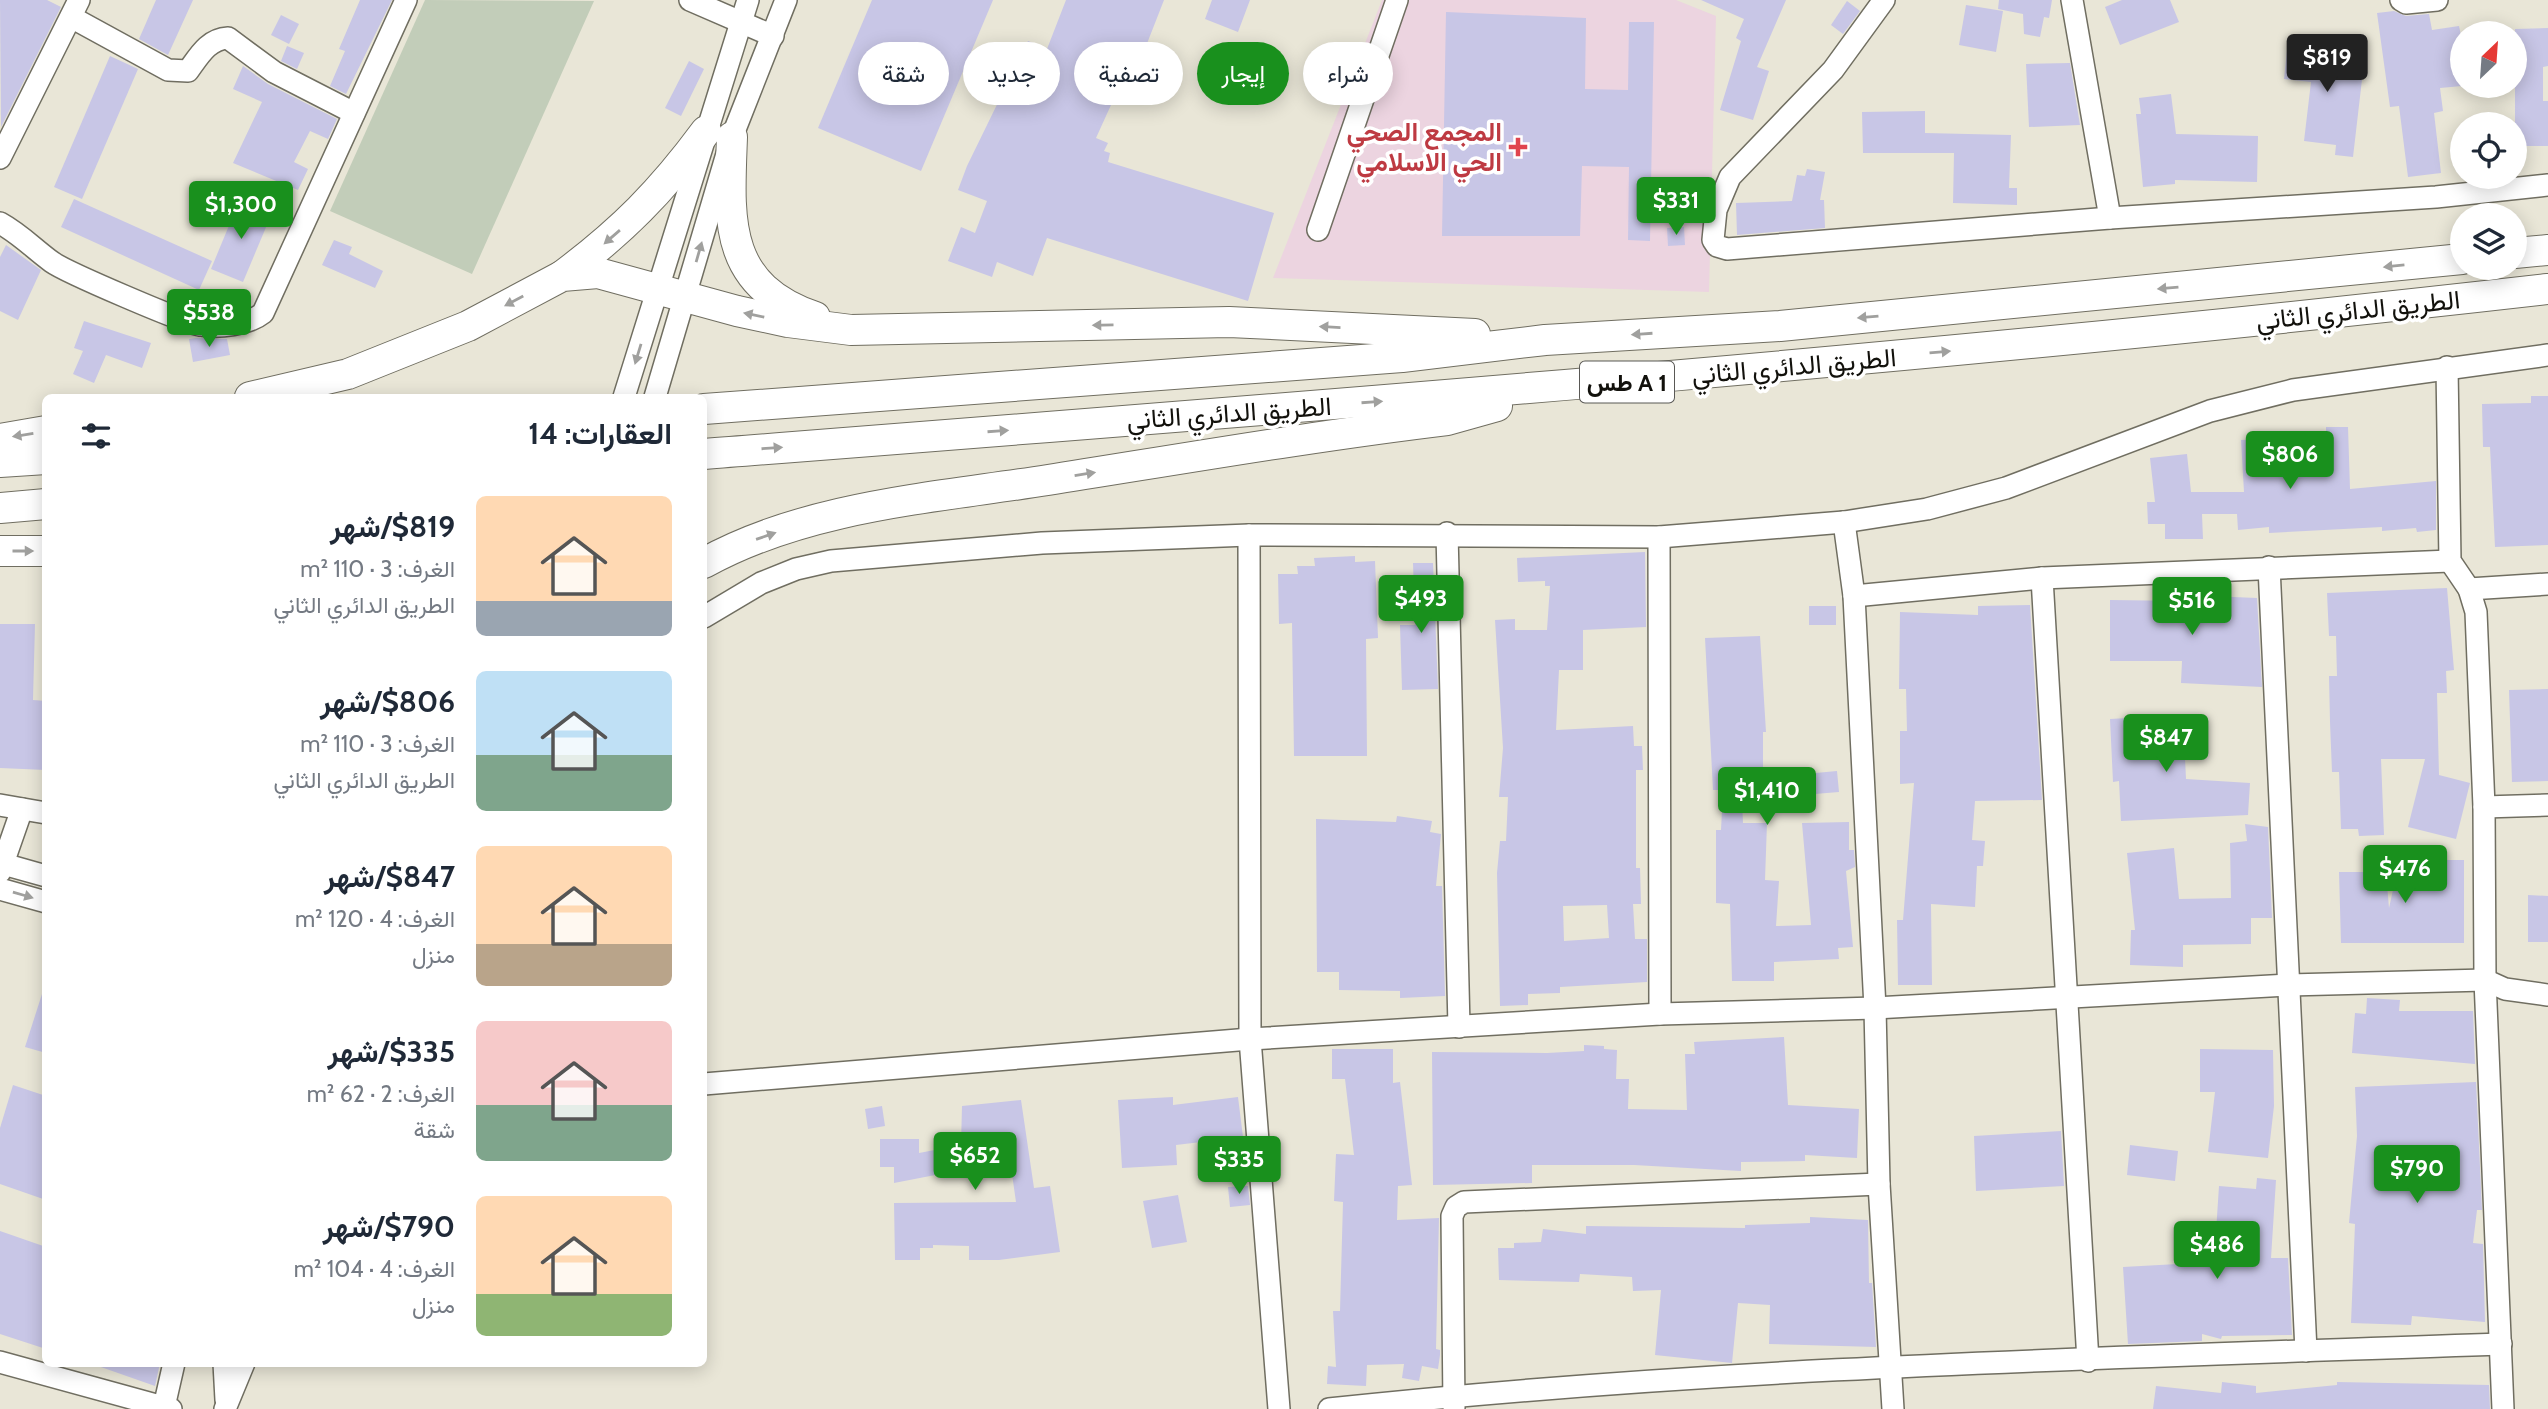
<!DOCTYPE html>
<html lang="ar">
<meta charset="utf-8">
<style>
body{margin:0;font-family:Cabin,Vazirmatn,sans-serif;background:#f6f6f7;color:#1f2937;direction:rtl;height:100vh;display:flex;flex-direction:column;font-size:26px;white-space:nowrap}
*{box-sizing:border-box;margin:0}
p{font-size:23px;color:#747a83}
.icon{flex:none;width:38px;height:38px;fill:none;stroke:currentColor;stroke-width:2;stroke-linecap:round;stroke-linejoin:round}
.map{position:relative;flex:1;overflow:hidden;direction:ltr}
.panel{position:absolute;left:42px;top:394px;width:665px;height:973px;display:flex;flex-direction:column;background:#fff;border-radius:10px;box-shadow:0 4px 18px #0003;direction:rtl}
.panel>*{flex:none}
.top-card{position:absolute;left:728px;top:42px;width:665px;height:63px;direction:rtl;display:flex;gap:14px}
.needle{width:46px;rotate:25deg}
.fabs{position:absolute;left:2450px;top:21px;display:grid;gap:14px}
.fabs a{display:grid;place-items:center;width:77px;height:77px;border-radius:50%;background:#fff;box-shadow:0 4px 18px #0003;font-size:35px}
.price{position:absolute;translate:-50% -60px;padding:0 16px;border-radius:7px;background:#19901d;color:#fff;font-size:23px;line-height:46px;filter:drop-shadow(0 2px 4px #0008)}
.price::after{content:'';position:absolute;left:50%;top:42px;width:21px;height:16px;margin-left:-10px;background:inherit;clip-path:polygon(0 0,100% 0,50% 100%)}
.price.current{background:#222;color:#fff}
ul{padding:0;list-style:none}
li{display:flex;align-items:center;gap:21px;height:175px;padding:0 35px}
li span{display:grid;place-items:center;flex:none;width:196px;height:140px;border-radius:10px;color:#555}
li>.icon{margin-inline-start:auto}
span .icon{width:84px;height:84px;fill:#fffc;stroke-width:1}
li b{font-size:30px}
h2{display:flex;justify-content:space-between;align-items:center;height:84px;padding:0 35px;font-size:30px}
.tag{padding:0 24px;border-radius:32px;background:#fff;box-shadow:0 4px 18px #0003;font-size:24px;line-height:63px}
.tag.current{background:#19901d;color:#fff}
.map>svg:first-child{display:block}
.medical{fill:#ecd4e0}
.green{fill:#c2cdb9}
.building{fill:#c8c6e6;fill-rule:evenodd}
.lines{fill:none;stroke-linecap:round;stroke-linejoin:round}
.minor-casing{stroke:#706e61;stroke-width:24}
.highway-casing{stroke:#706e61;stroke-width:32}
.minor{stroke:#fff;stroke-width:21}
.highway{stroke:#fff;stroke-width:30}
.oneway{fill:#a0a09e}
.health-dot{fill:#e0444e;stroke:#fff;stroke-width:2.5}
.labels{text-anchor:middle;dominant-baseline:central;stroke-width:7;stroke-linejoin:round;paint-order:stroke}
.shield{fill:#fff;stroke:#595855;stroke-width:2}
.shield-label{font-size:24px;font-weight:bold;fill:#12110c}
.health-label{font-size:26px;font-weight:bold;fill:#be3a42;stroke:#fff;text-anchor:end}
.street-label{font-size:26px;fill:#12110c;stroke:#fff}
</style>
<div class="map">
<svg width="2548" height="1409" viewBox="0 0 2548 1409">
<rect width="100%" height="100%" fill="#e9e6d7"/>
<!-- medical -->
<polygon class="medical" points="1382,0 1676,0 1716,16 1709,292 1273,278"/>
<!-- green -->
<polygon class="green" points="425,0 594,1 472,274 330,211"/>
<!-- building -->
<g class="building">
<polygon points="0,0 47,0 61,7 1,127"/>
<polygon points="156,0 193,0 168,55 139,39"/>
<polygon points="360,0 392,0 346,94 330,86 345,51 339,49"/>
<polygon points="872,0 993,0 921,171 818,128"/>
<polygon points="1066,0 1164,0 1139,64 1131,61 1096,138 1108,143 1104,151 1110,153 1108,162 1274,213 1248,301 1047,238 1033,276 997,262 992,277 948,261 961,227 975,233 987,201 958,190 967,166 1028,41 1047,49"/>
<polygon points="1212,0 1250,0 1238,32 1205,19"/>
<polygon points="1701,0 1786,0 1757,67 1769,71 1753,120 1720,110 1741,41 1736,38 1744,19"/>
<polygon points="1999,0 2052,0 2049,18 2044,17 2040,37 2024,34 2023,14 1998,9"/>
<polygon points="2122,0 2170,0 2179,22 2120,45 2105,7"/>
<polygon points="1847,1 1860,11 1843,34 1831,25"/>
<polygon points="1966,5 2003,11 1996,52 1959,45"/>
<polygon points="2394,11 2406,16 2429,14 2432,30 2459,26 2462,40 2462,86 2440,88 2443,111 2434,113 2441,173 2408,177 2399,106 2390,107 2377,13"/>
<polygon points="1446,12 1586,18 1585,89 1628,90 1629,22 1654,22 1650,241 1628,240 1629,167 1582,166 1580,236 1442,236"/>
<polygon points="281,15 299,24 289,44 271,35"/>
<polygon points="2548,28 2548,66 2543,67 2543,101 2548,101 2548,146 2515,146 2515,29"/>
<polygon points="2288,41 2342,47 2340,69 2363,71 2353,157 2335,155 2336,145 2304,141 2311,82 2284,79"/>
<polygon points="287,46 304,53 297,69 281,61"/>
<polygon points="110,56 138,69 82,199 54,187"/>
<polygon points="689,61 704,69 681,116 665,108"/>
<polygon points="2070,63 2080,125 2029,127 2026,64"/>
<polygon points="243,66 268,84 337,119 328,139 310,131 294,162 308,169 298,190 233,163 262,102 233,89"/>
<polygon points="2171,94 2176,134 2258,136 2257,182 2175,180 2175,184 2143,187 2136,114 2141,114 2139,98"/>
<polygon points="1925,111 1925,133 2011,135 2009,188 2017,188 2017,205 1953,203 1954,153 1863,153 1862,112"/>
<polygon points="1807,169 1825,172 1820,200 1824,200 1825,228 1737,235 1736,203 1792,201 1797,175 1805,176"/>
<polygon points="74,199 212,261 199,290 61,227"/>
<polygon points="240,199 272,213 243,282 211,269"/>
<polygon points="1684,227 1685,245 1668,246 1667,228"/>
<polygon points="334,240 352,247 349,254 383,271 375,288 322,265"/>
<polygon points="6,245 41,270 18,320 0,311 0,257"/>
<polygon points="84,321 151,343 142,368 106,355 94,383 73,374 83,351 74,348"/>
<polygon points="196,338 227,339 230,355 193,362 189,339"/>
<polygon points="2531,396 2548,396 2548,545 2495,547 2490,447 2483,447 2482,404 2531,403"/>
<polygon points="2326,427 2348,427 2350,489 2436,481 2436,530 2417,532 2416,528 2382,531 2382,527 2269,533 2269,527 2238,530 2237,514 2202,514 2203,539 2165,539 2165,524 2148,524 2147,502 2155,502 2150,458 2187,454 2191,492 2244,492 2241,440 2261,439 2260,435 2326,432"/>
<path d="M 1645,552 L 1646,627 L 1583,630 L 1583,670 L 1559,670 L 1556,730 L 1633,726 L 1634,746 L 1642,746 L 1643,770 L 1636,770 L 1636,868 L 1640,868 L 1641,904 L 1633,904 L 1635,939 L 1647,939 L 1647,982 L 1560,987 L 1560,993 L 1528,994 L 1528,1005 L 1500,1006 L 1497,873 L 1500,841 L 1506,841 L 1508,797 L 1499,797 L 1503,748 L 1495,620 L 1515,619 L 1515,630 L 1547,630 L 1550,586 L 1545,586 L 1545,581 L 1518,582 L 1517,558 ZM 1607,905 L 1609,938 L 1564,941 L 1563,906 Z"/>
<polygon points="1355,556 1355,562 1375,561 1378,638 1366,639 1367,756 1294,756 1292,623 1279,624 1278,574 1298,574 1297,566 1315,566 1314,558"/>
<polygon points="1413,563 1433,563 1438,689 1402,690 1400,625 1415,625"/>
<polygon points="2447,588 2454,670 2446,671 2447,693 2437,693 2439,775 2470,783 2456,839 2408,827 2425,759 2381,759 2384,835 2359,836 2358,829 2341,829 2339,772 2332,772 2330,722 2329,676 2337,676 2336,636 2329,636 2327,593"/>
<polygon points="2185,595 2257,598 2262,687 2181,683 2182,661 2110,661 2110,600 2185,601"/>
<polygon points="2030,605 2042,800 1975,801 1972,840 1985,841 1983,866 1977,866 1975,907 1931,904 1932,985 1898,985 1897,920 1903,920 1914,783 1900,784 1900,731 1907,731 1906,689 1899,689 1900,612 1978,615 1978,606"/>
<rect x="1809" y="606" width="27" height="19"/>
<polygon points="0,624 35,624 33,700 46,701 46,770 0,768"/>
<polygon points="1760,636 1766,732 1763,732 1763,778 1837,771 1839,792 1742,800 1743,823 1767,823 1765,880 1779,881 1776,926 1811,925 1802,823 1849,822 1849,850 1854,850 1855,867 1846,871 1853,947 1838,948 1839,959 1774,962 1774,981 1732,981 1730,904 1716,903 1716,830 1721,830 1723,790 1713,790 1705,638"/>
<polygon points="2548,689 2548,781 2512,782 2509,690"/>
<polygon points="2183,715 2186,779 2250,783 2248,815 2121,821 2119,781 2113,782 2110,719"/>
<polygon points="1397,816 1432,821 1430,832 1441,834 1436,886 1442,886 1445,996 1400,998 1400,991 1339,990 1339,972 1317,972 1316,819 1396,822"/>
<polygon points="2245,824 2268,827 2272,918 2251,918 2251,944 2183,945 2183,967 2130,965 2131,930 2135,930 2127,853 2174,848 2179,899 2231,898 2230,843 2247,841"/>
<polygon points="2408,860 2464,860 2464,943 2341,943 2339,872 2386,872 2389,908 2397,872 2409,872"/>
<polygon points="2528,895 2548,896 2548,942 2528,942"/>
<polygon points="42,994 46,995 46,1053 25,1047"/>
<polygon points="2367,998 2400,1000 2399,1011 2473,1011 2475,1064 2352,1053 2355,1013 2366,1014"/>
<polygon points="1784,1037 1788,1105 1859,1109 1857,1158 1805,1155 1805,1161 1741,1162 1741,1171 1634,1165 1532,1165 1532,1183 1433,1185 1432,1052 1547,1053 1584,1051 1584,1045 1604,1046 1604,1049 1617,1050 1616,1079 1629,1079 1628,1109 1687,1110 1685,1054 1695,1054 1694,1042"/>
<polygon points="1332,1049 1393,1049 1393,1083 1400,1082 1412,1185 1398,1186 1397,1220 1439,1218 1436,1349 1440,1350 1440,1355 1438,1369 1422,1366 1419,1381 1402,1378 1404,1364 1367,1365 1366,1386 1327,1384 1328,1366 1336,1367 1333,1311 1340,1311 1343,1202 1334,1201 1336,1154 1354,1155 1345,1079 1332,1079"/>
<polygon points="2200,1049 2273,1050 2274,1106 2268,1158 2208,1152 2215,1092 2200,1092"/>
<polygon points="2476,1082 2482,1210 2477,1210 2473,1243 2483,1244 2485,1322 2412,1316 2411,1325 2351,1323 2355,1224 2349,1223 2357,1136 2355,1087"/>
<polygon points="13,1085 46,1096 46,1200 0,1184 0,1128"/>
<polygon points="1173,1097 1173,1105 1238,1097 1243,1137 1176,1145 1177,1165 1122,1168 1118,1100"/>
<polygon points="1021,1100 1034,1188 1050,1186 1060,1252 999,1260 969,1260 969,1246 933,1245 933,1248 920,1248 920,1260 895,1260 894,1203 1016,1202 1011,1167 993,1170 992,1164 894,1183 894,1167 880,1167 880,1139 919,1139 919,1153 961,1145 962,1106"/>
<polygon points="882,1106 885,1126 868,1129 865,1109"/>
<polygon points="2061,1131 2064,1186 1976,1191 1974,1136"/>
<polygon points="2130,1145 2178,1151 2175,1181 2127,1175"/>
<polygon points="2257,1178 2276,1180 2271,1258 2288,1258 2292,1335 2222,1336 2221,1339 2202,1334 2202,1341 2128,1344 2123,1267 2214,1262 2219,1186 2256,1189"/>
<polygon points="1248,1186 1250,1205 1230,1207 1228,1187"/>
<polygon points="1178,1195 1187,1242 1152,1248 1143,1201"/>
<polygon points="1810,1217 1868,1220 1869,1283 1872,1283 1876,1347 1769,1344 1770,1305 1738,1303 1732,1363 1655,1355 1661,1290 1633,1291 1632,1277 1580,1274 1579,1282 1499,1280 1498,1248 1514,1248 1514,1243 1541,1242 1543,1229 1586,1234 1586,1226 1745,1228 1745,1225 1810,1223"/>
<polygon points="0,1231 46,1247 46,1349 0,1334"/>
<polygon points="98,1363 160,1363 155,1386 98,1366"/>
<polygon points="2222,1382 2256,1386 2256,1393 2337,1385 2337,1382 2489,1385 2490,1409 2153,1409 2156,1386 2221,1393"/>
</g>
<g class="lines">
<defs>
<g id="minor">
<polyline points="690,0 773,36"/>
<polyline points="1884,0 1833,70 1730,177 1716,210 1713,240 1717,246 1727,249 2110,218 2436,197 2548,185"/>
<polyline points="2072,0 2110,218"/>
<polyline points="2401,0 2406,3 2437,0"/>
<path d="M 71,17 L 168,70 L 188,71 C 199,56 208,39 228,38 L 274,72 L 354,113"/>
<polyline points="0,158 79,0"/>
<path d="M 0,223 C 20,234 33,248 52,262 C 66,272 184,323 200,325 C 219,328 248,325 263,313 L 406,0"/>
<polyline points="1318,230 1397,0"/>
<polyline points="2447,367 2450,561 2469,589 2476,612 2484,807 2485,980 2503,1409"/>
<polyline points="624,397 748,0"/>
<polyline points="655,397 732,137 786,0"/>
<polyline points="1844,522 1854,596 1875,1008 1879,1184 1893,1409"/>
<polyline points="1447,533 1459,1027"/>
<polyline points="1249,535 1250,1039 1279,1409"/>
<polyline points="1659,537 1660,1014"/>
<polyline points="2269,567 2306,1351"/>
<polyline points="2042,578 2088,1361"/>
<polyline points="2469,589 2548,584"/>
<polyline points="1854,596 2042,578 2450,561"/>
<polyline points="704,617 761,583 796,569 831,561 1042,543 1249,535 1659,537 1844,522 1927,509 2006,488 2210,411 2293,390 2548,355"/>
<polyline points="0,805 46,813"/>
<polyline points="2484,807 2548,805"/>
<polyline points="0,863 46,876"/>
<polyline points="0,872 22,809"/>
<polyline points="0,889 46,902"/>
<polyline points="704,1084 1250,1039 1660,1014 1875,1008 2289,985 2485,980 2505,989 2548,995"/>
<polyline points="0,1362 171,1409"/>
<polyline points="224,1363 226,1400"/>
<polyline points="164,1407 174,1363"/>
<polyline points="1454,1407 1452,1216 1456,1207 1464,1202 1879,1184"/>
<polyline points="225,1409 244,1363"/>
<path d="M 1329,1409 C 1718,1367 2110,1358 2501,1344"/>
</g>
<g id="highway">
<path d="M 732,137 C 729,219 722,285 815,317"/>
<polyline points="2515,253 2548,250"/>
<path d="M 562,276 C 622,231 661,192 706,131"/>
<polyline points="250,397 348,374 468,326 562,276 598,273 737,311 788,322 851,330 1229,322 1475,334"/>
<polyline points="704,409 1402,357 1545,340 1780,326 2462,259"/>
<polyline points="0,439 46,431"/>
<path d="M 704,454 C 1319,406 1934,359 2548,289"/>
<polyline points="0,462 46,459"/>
<polyline points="0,508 46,504"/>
<polyline points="0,551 46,551"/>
<path d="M 704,563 C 807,506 933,498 1048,480 C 1181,459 1314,436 1447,420 L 1497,406"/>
</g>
</defs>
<!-- minor casing -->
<use href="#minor" class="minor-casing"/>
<!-- highway casing -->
<use href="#highway" class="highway-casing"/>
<!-- minor -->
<use href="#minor" class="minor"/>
<!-- highway -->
<use href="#highway" class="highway"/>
</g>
<!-- one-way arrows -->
<defs><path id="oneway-solid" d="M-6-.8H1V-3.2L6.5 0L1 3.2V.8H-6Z" transform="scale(1.75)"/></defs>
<g class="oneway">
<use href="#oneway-solid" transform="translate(612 237) rotate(139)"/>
<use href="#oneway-solid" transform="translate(699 252) rotate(-74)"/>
<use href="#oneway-solid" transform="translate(2394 266) rotate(174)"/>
<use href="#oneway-solid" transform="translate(2168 288) rotate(175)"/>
<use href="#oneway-solid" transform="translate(514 301) rotate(152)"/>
<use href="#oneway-solid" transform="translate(754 315) rotate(-168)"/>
<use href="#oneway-solid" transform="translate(1868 317) rotate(175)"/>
<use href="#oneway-solid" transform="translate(1103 325) rotate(179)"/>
<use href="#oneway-solid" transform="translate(1330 327) rotate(-177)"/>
<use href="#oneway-solid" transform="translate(1642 334) rotate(176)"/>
<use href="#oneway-solid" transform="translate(1940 352) rotate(-5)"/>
<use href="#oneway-solid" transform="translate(638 354) rotate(107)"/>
<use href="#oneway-solid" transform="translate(1372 402) rotate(-4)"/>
<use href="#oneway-solid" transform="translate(998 431) rotate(-4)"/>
<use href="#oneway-solid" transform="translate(23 435) rotate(171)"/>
<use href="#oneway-solid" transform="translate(772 448) rotate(-4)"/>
<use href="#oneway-solid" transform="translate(1085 474) rotate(-9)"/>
<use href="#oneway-solid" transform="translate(766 536) rotate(-19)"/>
<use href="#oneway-solid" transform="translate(23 551)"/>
<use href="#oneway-solid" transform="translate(23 895) rotate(16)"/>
</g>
<!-- markers -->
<path class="health-dot" d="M1514.5 136.5h7v7h7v7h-7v7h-7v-7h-7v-7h7z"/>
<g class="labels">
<!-- shield labels -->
<rect class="shield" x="1580" y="361.5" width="94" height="41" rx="5"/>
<g class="shield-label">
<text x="1627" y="382">طس A 1</text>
</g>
<!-- health labels -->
<g class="health-label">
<text x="1502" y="132">المجمع الصحي<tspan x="1502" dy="30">الحي الاسلامي</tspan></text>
</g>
<!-- street labels -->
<g class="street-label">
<text transform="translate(2358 310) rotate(-6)">الطريق الدائري الثاني</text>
<text transform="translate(1794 366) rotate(-5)">الطريق الدائري الثاني</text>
<text transform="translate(1229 413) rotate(-4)">الطريق الدائري الثاني</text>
</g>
</g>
</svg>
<div class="fabs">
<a><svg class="needle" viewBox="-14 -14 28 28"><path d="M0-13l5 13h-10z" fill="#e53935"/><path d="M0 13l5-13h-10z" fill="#747a83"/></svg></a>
<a><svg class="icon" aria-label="locate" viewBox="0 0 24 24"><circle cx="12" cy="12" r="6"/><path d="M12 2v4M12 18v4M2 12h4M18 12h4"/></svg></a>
<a><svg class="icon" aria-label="layers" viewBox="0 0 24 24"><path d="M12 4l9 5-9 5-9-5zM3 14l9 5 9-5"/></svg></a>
</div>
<b class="price current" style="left:2327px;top:94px">$819</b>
<b class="price" style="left:1676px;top:237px">$331</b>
<b class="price" style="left:241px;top:241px">$1,300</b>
<b class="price" style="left:209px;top:349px">$538</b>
<b class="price" style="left:2290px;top:491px">$806</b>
<b class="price" style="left:1421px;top:635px">$493</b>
<b class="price" style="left:2192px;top:637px">$516</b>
<b class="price" style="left:2166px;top:774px">$847</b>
<b class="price" style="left:1767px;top:827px">$1,410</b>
<b class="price" style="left:2405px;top:905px">$476</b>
<b class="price" style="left:975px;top:1192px">$652</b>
<b class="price" style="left:1239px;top:1196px">$335</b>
<b class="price" style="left:2417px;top:1205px">$790</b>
<b class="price" style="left:2217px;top:1281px">$486</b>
<div class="top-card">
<a class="tag">شراء</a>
<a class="tag current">إيجار</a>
<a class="tag">تصفية</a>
<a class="tag">جديد</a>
<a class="tag">شقة</a>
</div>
<section class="panel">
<h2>العقارات: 14<svg class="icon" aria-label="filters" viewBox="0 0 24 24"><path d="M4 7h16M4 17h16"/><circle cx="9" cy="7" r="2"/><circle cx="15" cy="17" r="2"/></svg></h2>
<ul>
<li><span style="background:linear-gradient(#ffd9b3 75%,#9aa5b1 0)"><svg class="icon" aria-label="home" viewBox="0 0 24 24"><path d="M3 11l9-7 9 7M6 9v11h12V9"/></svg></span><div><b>$819/شهر</b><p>الغرف: 3 · 110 m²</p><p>الطريق الدائري الثاني</p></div></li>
<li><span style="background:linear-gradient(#bfe0f5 60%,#7fa58c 0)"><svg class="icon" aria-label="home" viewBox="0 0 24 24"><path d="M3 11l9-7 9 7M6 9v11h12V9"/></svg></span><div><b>$806/شهر</b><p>الغرف: 3 · 110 m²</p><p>الطريق الدائري الثاني</p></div></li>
<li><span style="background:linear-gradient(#ffd9b3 70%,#b9a48a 0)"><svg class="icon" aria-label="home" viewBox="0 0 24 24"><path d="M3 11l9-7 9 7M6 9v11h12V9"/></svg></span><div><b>$847/شهر</b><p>الغرف: 4 · 120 m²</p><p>منزل</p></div></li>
<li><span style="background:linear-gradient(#f6c9c9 60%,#7fa58c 0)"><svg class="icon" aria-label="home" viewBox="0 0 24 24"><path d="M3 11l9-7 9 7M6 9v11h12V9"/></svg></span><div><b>$335/شهر</b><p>الغرف: 2 · 62 m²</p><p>شقة</p></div></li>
<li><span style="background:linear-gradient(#ffd9b3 70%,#8fb573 0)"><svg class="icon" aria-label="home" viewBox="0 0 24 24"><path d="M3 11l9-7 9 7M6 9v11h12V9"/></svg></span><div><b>$790/شهر</b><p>الغرف: 4 · 104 m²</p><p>منزل</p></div></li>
</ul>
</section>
</div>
